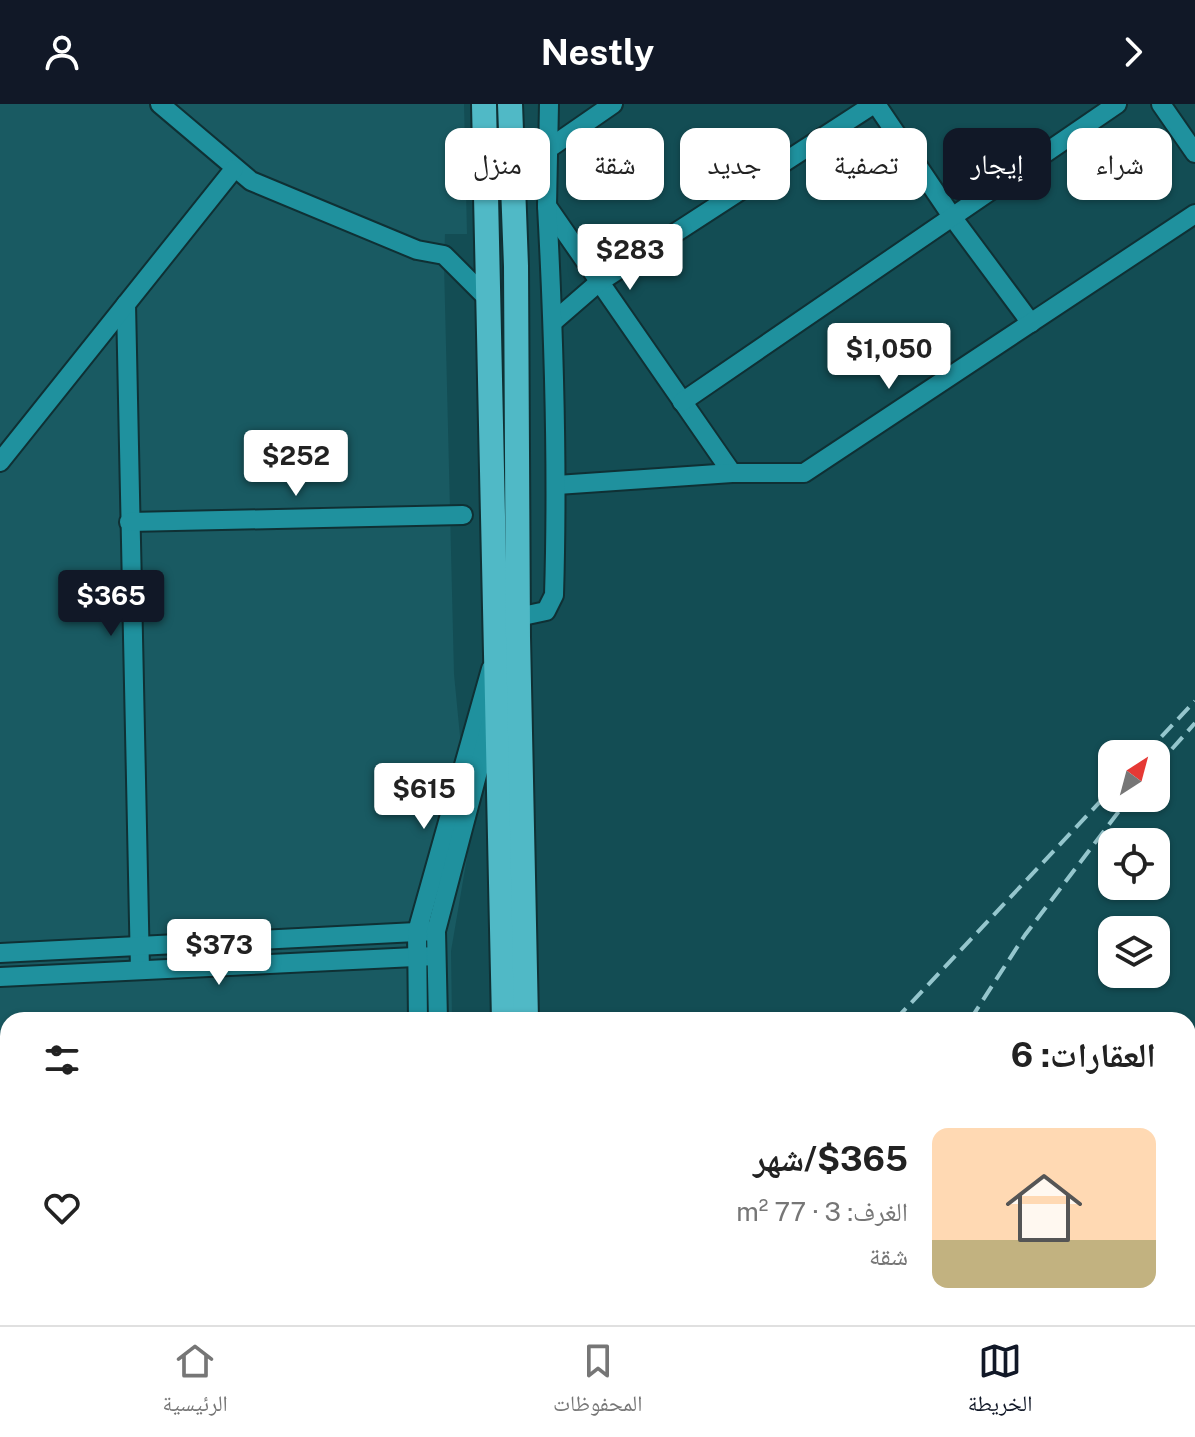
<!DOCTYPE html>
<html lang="ar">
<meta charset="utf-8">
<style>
body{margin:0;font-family:"Public Sans","Noto Naskh Arabic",sans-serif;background:#f2f2f2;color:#222;direction:rtl;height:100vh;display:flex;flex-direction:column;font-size:30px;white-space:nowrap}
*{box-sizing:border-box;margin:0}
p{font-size:26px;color:#767676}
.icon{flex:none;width:44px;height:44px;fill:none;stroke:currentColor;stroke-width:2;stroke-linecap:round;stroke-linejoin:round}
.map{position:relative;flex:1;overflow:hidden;direction:ltr}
.panel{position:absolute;left:0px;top:908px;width:1196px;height:314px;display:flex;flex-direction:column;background:#fff;border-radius:24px 24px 0 0;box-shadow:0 2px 6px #0004;direction:rtl}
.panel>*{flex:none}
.banner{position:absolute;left:24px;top:24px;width:1148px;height:72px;direction:rtl;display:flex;gap:16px}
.needle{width:52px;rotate:36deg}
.buttons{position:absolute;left:1098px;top:636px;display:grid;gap:16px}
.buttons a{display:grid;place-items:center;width:72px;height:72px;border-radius:16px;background:#fff;box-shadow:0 2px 6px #0004;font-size:40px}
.price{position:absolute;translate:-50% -68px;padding:0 18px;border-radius:8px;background:#fff;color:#222;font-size:26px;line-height:52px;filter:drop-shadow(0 2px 4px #0008)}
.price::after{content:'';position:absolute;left:50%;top:48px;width:24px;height:18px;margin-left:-12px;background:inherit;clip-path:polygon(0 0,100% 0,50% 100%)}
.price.active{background:#111827;color:#fff}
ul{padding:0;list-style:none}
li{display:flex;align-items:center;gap:24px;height:200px;padding:0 40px}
li span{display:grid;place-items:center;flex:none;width:224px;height:160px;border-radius:16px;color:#555}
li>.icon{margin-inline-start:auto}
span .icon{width:96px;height:96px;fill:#fffc;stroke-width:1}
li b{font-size:34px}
h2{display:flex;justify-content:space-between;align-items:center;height:96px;padding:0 40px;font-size:34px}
.pill{padding:0 28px;border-radius:16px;background:#fff;box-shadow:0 2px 6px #0004;font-size:28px;line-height:72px}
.pill.active{background:#111827;color:#fff}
header{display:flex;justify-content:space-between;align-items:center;height:104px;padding:0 40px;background:#111827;color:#fff;font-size:36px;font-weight:700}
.menu{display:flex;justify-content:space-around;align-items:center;height:112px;border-top:2px solid #e0e0e0;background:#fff;font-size:22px;color:#767676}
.menu a{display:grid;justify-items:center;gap:4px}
.menu .active{color:#111827}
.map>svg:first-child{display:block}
.built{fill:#195a62}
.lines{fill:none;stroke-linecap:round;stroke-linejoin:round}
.minor-casing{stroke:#0f3034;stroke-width:22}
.highway-casing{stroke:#0f3034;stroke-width:28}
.minor{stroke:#1f919e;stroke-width:18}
.highway{stroke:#50b9c6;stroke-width:24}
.rail{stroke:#95c6cd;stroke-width:4;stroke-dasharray:16 8;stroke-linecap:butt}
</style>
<header><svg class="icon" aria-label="forward" viewBox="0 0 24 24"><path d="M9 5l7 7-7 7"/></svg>Nestly<svg class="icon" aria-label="person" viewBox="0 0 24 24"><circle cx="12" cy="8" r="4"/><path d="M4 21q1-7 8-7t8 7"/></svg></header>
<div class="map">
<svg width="1195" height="1221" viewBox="0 0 1195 1221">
<rect width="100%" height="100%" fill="#134d54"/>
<!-- built -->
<polygon class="built" points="0,0 464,0 467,130 445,130 444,160 454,570 470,736 451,847 452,916 8,916 8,1214 456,1214 456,1221 0,1221"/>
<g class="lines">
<defs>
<g id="minor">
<polyline points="160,0 251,77 417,146 444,151 490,197"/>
<polyline points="549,0 547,102 732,369"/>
<polyline points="876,0 953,114 1031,219"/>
<polyline points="1161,0 1195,49"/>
<polyline points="548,45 613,0"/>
<polyline points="126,200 140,866"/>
<polyline points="553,218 598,179 874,0"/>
<polyline points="682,298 1117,0"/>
<polyline points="0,358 234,65"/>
<polyline points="557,381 732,369 804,369 1195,110"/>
<polyline points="129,418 463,411"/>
<path d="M 518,513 L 546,507 L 554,491 C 558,361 554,232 547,102"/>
<polyline points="0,849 436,827"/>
<polyline points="0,873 436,852"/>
<polyline points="418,916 417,828 491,565"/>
<polyline points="438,916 436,827 491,618"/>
<polyline points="425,1214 425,1221"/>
<polyline points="445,1214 445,1221"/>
</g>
<g id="highway">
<polyline points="484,0 504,916"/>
<polyline points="510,0 516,162 518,533 526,916"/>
<polyline points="509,1214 509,1221"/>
<polyline points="533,1214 533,1221"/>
</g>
</defs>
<!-- minor casing -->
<use href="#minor" class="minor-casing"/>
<!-- highway casing -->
<use href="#highway" class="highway-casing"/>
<!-- minor -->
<use href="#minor" class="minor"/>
<!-- highway -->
<use href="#highway" class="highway"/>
<!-- rail -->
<g class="rail">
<polyline points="1145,650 1195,597"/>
<polyline points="1156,663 1195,619"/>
<polyline points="895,916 1112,685"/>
<polyline points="970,916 1025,831 1129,694"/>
<polyline points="608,1221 615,1214"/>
<polyline points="796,1221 799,1214"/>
</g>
</g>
</svg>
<div class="buttons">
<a><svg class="needle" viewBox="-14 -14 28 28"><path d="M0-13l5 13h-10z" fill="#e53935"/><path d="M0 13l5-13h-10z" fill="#767676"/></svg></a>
<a><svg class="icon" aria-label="locate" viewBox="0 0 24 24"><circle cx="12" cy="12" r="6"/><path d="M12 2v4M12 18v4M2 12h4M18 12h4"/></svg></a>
<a><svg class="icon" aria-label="layers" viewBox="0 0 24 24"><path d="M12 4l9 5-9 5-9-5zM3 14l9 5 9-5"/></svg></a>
</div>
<b class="price" style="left:630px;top:188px">$283</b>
<b class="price" style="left:889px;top:287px">$1,050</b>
<b class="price" style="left:296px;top:394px">$252</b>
<b class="price active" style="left:111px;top:534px">$365</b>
<b class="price" style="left:424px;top:727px">$615</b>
<b class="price" style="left:219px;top:883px">$373</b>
<div class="banner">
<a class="pill">شراء</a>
<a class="pill active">إيجار</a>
<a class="pill">تصفية</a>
<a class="pill">جديد</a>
<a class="pill">شقة</a>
<a class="pill">منزل</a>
</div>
<section class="panel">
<h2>العقارات: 6<svg class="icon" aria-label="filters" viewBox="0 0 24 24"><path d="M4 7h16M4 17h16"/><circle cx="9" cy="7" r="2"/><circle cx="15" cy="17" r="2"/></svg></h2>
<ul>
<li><span style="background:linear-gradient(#ffd9b3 70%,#c2b280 0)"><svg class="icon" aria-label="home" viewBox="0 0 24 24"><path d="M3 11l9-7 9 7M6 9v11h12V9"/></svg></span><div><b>$365/شهر</b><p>الغرف: 3 · 77 m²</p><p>شقة</p></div><svg class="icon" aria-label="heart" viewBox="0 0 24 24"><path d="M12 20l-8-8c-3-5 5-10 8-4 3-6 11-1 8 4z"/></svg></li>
</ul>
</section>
</div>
<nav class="menu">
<a class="active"><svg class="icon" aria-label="map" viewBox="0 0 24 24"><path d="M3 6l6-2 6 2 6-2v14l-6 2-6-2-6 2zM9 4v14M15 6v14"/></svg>الخريطة</a>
<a><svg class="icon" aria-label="saved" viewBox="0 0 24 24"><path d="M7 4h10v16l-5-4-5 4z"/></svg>المحفوظات</a>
<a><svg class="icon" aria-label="home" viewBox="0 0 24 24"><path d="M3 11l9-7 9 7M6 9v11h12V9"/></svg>الرئيسية</a>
</nav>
